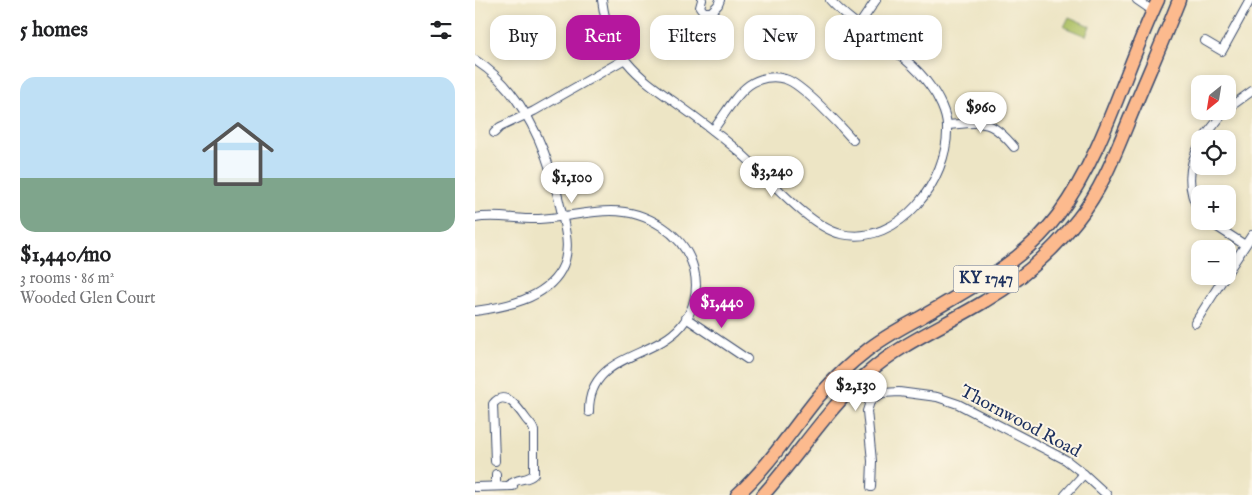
<!DOCTYPE html>
<meta charset="utf-8">
<style>
body{margin:0;font-family:"IM FELL English",serif;background:#f6f6f6;color:#202124;height:100vh;display:flex;flex-direction:column;font-size:19px;white-space:nowrap}
*{box-sizing:border-box;margin:0}
p{font-size:16px;color:#757577}
.icon{flex:none;width:28px;height:28px;fill:none;stroke:currentColor;stroke-width:2;stroke-linecap:round;stroke-linejoin:round}
.map{position:relative;flex:1;overflow:hidden}
.drawer{display:flex;flex-direction:column;background:#fff;width:475px}
.drawer>*{flex:none}
.hud{position:absolute;left:15px;top:15px;width:475px;height:45px;display:flex;gap:10px}
.needle{width:32px;rotate:210deg}
.fabs{position:absolute;left:716px;top:75px;display:grid;gap:10px}
.fabs a{display:grid;place-items:center;width:45px;height:45px;border-radius:10px;background:#fff;box-shadow:0 2px 8px #0003;font-size:25px}
.price{position:absolute;translate:-50% -42px;padding:0 11px;border-radius:18px;background:#fff;color:#222;font-size:16px;line-height:32px;filter:drop-shadow(0 1px 2px #0008)}
.price::after{content:'';position:absolute;left:50%;top:30px;width:15px;height:11px;margin-left:-8px;background:inherit;clip-path:polygon(0 0,100% 0,50% 100%)}
.price.on{background:#b5179e;color:#fff}
ul{padding:0;list-style:none}
li{display:grid;align-content:center;gap:10px;height:265px;padding:0 20px}
li span{display:grid;place-items:center;height:155px;border-radius:15px;color:#555}
li>.icon{margin-inline-start:auto}
span .icon{width:90px;height:90px;fill:#fffc;stroke-width:1}
li b{font-size:21px}
h2{display:flex;justify-content:space-between;align-items:center;height:60px;padding:0 20px;font-size:21px}
.pill{padding:0 18px;border-radius:15px;background:#fff;box-shadow:0 2px 8px #0003;font-size:18px;line-height:45px}
.pill.on{background:#b5179e;color:#fff}
main{display:flex;flex:1;min-height:0}
.map>svg:first-child{display:block}
.green{fill:#acc064;stroke:#647861}
.lines{fill:none;stroke-linecap:round;stroke-linejoin:round}
.street-casing{stroke:#3a4a6d;stroke-width:10}
.primary-casing{stroke:#3a4a6d;stroke-width:15}
.street{stroke:#fff;stroke-width:8}
.primary{stroke:#fcba8e;stroke-width:12}
.labels{text-anchor:middle;dominant-baseline:central;stroke-width:4;stroke-linejoin:round;paint-order:stroke}
.shield{fill:#fcf5e5;stroke:#5e6a86;stroke-width:1}
.shield-label{font-size:16px;font-weight:bold;fill:#1b2f5e}
.street-label{font-size:18px;fill:#1b2f5e;stroke:#fcf5e5}
</style>
<main>
<section class="drawer">
<h2>5 homes<svg class="icon" aria-label="filters" viewBox="0 0 24 24"><path d="M4 7h16M4 17h16"/><circle cx="9" cy="7" r="2"/><circle cx="15" cy="17" r="2"/></svg></h2>
<ul>
<li><span style="background:linear-gradient(#bfe0f5 65%,#7fa58c 0)"><svg class="icon" aria-label="home" viewBox="0 0 24 24"><path d="M3 11l9-7 9 7M6 9v11h12V9"/></svg></span><div><b>$1,440/mo</b><p>3 rooms · 86 m²</p><p>Wooded Glen Court</p></div></li>
</ul>
</section>
<div class="map">
<svg width="777" height="495" viewBox="0 0 777 495">
<rect width="100%" height="100%" fill="#fcf5e5"/>
<filter id="ink" filterUnits="userSpaceOnUse"><feTurbulence type="fractalNoise" baseFrequency=".02" numOctaves="2"/><feDisplacementMap in="SourceGraphic" scale="10" xChannelSelector="R" yChannelSelector="G"/><feConvolveMatrix kernelMatrix="1 2 1 2 8 2 1 2 1" color-interpolation-filters="sRGB"/></filter>
<filter id="wash" filterUnits="userSpaceOnUse"><feTurbulence type="fractalNoise" baseFrequency=".0096" numOctaves="4" result="noise"/><feDisplacementMap in="SourceGraphic" scale="20" xChannelSelector="R" yChannelSelector="G"/><feGaussianBlur stdDeviation="1.12" result="paint"/><feColorMatrix in="noise" values="0 0 0 0 0 0 0 0 0 0 0 0 0 0 0 0 0 1.4 0 .05"/><feComposite in="paint" operator="in"/></filter>
<g filter="url(#wash)">
<rect width="100%" height="100%" fill="#ede5c5"/>
<!-- green -->
<polygon class="green" points="594,17 615,26 611,36 589,27"/>
</g>
<g filter="url(#ink)">
<g class="lines">
<defs>
<g id="street">
<path d="M 127,0 C 130,22 137,46 152,62 C 166,79 184,91 201,103 C 222,118 242,133 261,149 C 289,172 332,226 366,234 C 424,247 474,180 472,127 C 472,114 463,96 455,86 C 429,49 385,33 355,0"/>
<polyline points="227,0 225,7 229,12 236,12 243,5 245,0"/>
<polyline points="662,0 678,11"/>
<polyline points="384,25 401,0"/>
<polyline points="730,41 747,51 775,0"/>
<path d="M 0,60 C 52,93 75,157 87,214 C 91,233 96,252 86,270 C 70,299 30,307 0,311"/>
<polyline points="752,109 777,91"/>
<path d="M 472,125 C 507,122 515,118 539,147"/>
<path d="M 238,130 C 249,116 259,96 274,85 C 284,78 298,75 310,79 C 326,83 366,126 378,140"/>
<polyline points="19,133 25,127 59,111 150,59"/>
<polyline points="728,139 750,111"/>
<path d="M 725,144 C 713,166 711,190 725,212"/>
<path d="M 0,218 C 21,214 43,220 64,219 C 88,218 112,211 136,211 C 171,211 210,233 219,270 C 224,289 219,311 206,326 C 178,359 113,354 114,412"/>
<polyline points="733,221 770,245"/>
<polyline points="752,273 777,235"/>
<polyline points="211,318 272,359"/>
<polyline points="720,323 750,276"/>
<path d="M 20,461 L 18,404 C 30,388 44,409 51,419 C 54,423 58,426 59,431 L 59,474 C 52,482 43,476 33,486"/>
<polyline points="21,474 21,486"/>
<polyline points="0,487 38,486"/>
<polyline points="396,487 397,461 392,411 395,402 402,396 408,393 424,392 462,397 483,404 591,460 609,474 632,495"/>
<polyline points="590,495 609,474"/>
</g>
<g id="primary">
<path d="M 262,495 C 294,466 317,429 344,396 C 358,380 373,365 390,352 C 408,337 428,327 448,316 C 496,288 549,261 583,215 C 630,151 649,71 683,0"/>
<path d="M 288,495 C 324,455 353,407 394,372 C 428,342 471,325 510,301 C 546,280 577,252 603,219 C 629,187 643,146 659,108 C 674,72 690,36 704,0"/>
</g>
</defs>
<!-- street casing -->
<use href="#street" class="street-casing"/>
<!-- primary casing -->
<use href="#primary" class="primary-casing"/>
<!-- street -->
<use href="#street" class="street"/>
<!-- primary -->
<use href="#primary" class="primary"/>
</g>
</g>
<g class="labels">
<!-- shield labels -->
<rect class="shield" x="478.5" y="265.5" width="65" height="27" rx="4"/>
<g class="shield-label">
<text x="511" y="279">KY 1747</text>
</g>
<!-- street labels -->
<g class="street-label">
<text transform="translate(545 422) rotate(28)">Thornwood Road</text>
</g>
</g>
</svg>
<div class="fabs">
<a><svg class="needle" viewBox="-14 -14 28 28"><path d="M0-13l5 13h-10z" fill="#e53935"/><path d="M0 13l5-13h-10z" fill="#757577"/></svg></a>
<a><svg class="icon" aria-label="locate" viewBox="0 0 24 24"><circle cx="12" cy="12" r="6"/><path d="M12 2v4M12 18v4M2 12h4M18 12h4"/></svg></a>
<a>+</a>
<a>−</a>
</div>
<b class="price" style="left:506px;top:134px">$960</b>
<b class="price" style="left:297px;top:198px">$3,240</b>
<b class="price" style="left:97px;top:204px">$1,100</b>
<b class="price on" style="left:247px;top:329px">$1,440</b>
<b class="price" style="left:381px;top:412px">$2,130</b>
<div class="hud">
<a class="pill">Buy</a>
<a class="pill on">Rent</a>
<a class="pill">Filters</a>
<a class="pill">New</a>
<a class="pill">Apartment</a>
</div>
</div>
</main>
